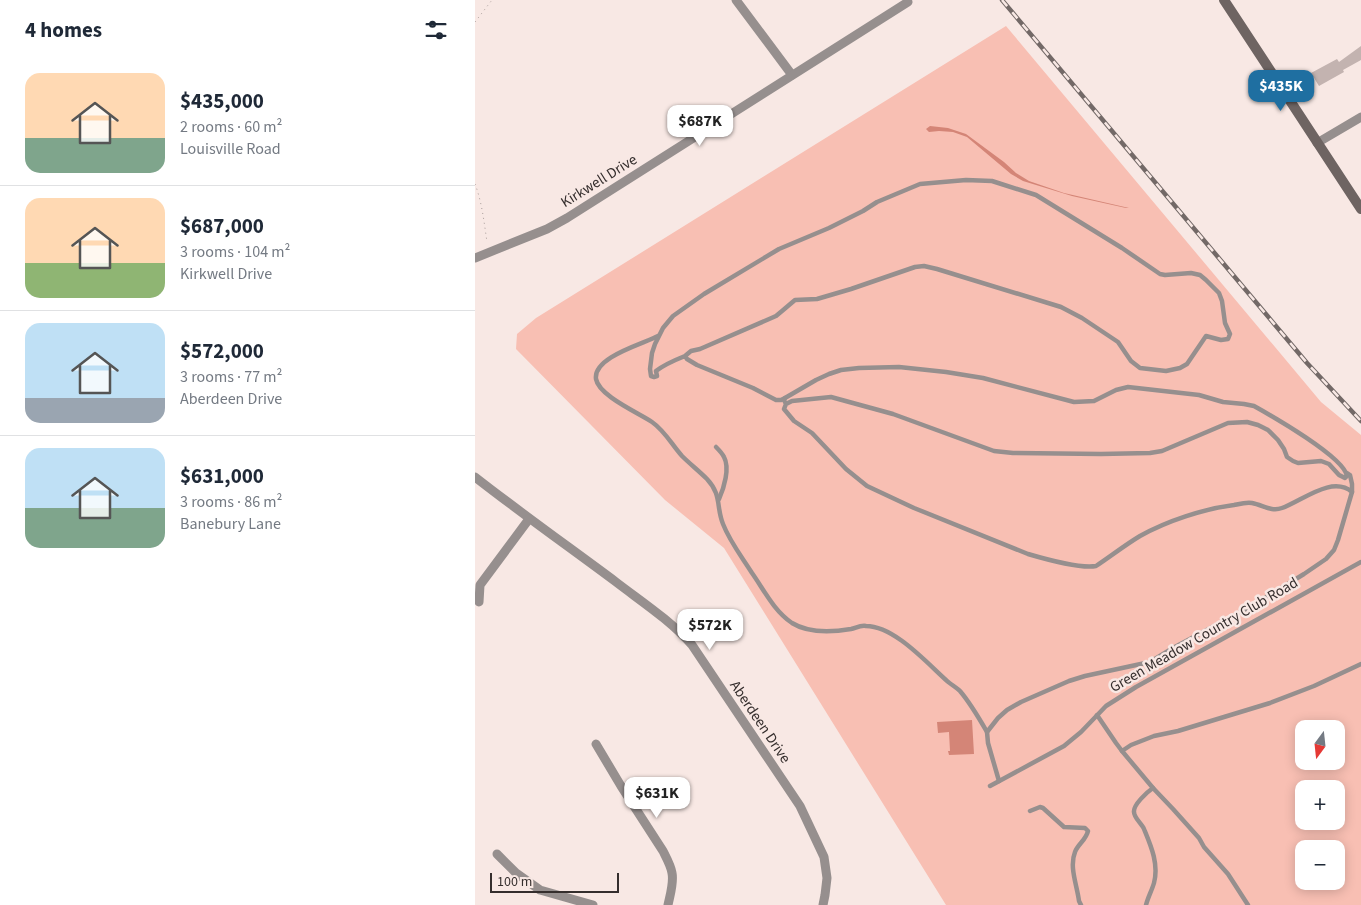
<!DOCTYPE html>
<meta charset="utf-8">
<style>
body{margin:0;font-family:"Source Sans 3",sans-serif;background:#f2f2f3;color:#1f2937;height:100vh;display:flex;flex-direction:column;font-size:19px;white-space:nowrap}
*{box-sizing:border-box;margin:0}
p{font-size:16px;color:#747a83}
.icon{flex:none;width:28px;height:28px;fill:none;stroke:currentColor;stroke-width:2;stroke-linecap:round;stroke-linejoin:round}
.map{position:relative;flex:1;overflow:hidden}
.sheet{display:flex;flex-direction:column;background:#fff;width:475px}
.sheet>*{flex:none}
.needle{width:32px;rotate:195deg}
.buttons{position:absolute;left:820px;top:720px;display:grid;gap:10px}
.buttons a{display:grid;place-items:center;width:50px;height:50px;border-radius:10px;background:#fff;box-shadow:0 2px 12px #0003;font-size:25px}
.scale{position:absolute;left:15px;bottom:12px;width:129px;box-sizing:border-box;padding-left:5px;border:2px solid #352e2d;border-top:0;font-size:14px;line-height:18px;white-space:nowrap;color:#352e2d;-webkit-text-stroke:4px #f8e8e4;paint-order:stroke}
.price{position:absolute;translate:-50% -42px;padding:0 11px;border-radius:10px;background:#fff;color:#222;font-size:16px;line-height:32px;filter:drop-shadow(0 1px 2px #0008)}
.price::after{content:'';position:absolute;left:50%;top:30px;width:15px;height:11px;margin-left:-8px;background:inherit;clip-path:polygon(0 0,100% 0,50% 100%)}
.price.active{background:#1f6fa1;color:#fff}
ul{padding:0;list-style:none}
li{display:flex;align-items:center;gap:15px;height:125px;padding:0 25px}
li+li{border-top:1px solid #e0e1e3}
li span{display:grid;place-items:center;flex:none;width:140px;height:100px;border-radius:15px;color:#555}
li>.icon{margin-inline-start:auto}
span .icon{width:60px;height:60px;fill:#fffc;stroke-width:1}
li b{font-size:21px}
h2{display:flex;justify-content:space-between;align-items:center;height:60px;padding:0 25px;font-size:21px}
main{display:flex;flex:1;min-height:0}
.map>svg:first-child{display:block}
.green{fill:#f8bfb3;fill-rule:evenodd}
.water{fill:#d48577}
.building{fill:#c3b3b0}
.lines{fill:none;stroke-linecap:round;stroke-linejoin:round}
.path{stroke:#a89c99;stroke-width:1;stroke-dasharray:1 4;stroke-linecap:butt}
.service{stroke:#968f8e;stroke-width:4.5}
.minor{stroke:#968f8e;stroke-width:9}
.secondary{stroke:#6e6462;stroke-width:10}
.rail-casing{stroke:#736967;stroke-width:4.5}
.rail{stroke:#f8e8e4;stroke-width:2.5;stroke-dasharray:8;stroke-linecap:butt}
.labels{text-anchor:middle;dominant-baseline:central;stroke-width:5;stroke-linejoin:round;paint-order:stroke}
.street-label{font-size:15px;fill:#352e2d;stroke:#f8e8e4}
</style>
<main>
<section class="sheet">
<h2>4 homes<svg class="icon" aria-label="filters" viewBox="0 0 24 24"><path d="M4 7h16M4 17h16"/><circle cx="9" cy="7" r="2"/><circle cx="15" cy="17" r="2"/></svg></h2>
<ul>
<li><span style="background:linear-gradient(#ffd9b3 65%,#7fa58c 0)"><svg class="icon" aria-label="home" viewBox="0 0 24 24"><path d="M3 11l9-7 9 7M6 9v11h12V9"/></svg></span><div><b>$435,000</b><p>2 rooms · 60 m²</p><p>Louisville Road</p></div></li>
<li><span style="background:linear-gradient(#ffd9b3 65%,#8fb573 0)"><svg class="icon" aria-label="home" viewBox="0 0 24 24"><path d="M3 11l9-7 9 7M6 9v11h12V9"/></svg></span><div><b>$687,000</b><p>3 rooms · 104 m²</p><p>Kirkwell Drive</p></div></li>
<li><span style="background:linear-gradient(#bfe0f5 75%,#9aa5b1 0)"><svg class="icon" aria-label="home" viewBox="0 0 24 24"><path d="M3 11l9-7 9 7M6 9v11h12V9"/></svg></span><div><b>$572,000</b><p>3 rooms · 77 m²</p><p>Aberdeen Drive</p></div></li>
<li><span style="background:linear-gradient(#bfe0f5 60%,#7fa58c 0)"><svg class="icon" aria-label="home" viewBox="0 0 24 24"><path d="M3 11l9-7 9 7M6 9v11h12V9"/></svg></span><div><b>$631,000</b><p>3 rooms · 86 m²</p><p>Banebury Lane</p></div></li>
</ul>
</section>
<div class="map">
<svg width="886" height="905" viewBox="0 0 886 905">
<rect width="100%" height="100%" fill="#f8e8e4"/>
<!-- green -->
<path class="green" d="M 531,26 L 846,402 L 886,435 L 886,905 L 471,905 L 249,548 L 190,500 L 41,349 L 42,334 L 61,318 ZM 829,729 L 861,729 L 861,761 L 829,761 ZM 829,789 L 861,789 L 861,821 L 829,821 ZM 829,849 L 861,849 L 861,881 L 829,881 Z"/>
<!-- water -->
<g class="water">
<polygon points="455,126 473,128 491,134 529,162 541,173 554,181 589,193 654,208 651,208 597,196 548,181 536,174 492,137 478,132 464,131 454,132 451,129"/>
<polygon points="497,720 499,754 474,755 473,751 475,751 474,732 463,733 462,722"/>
</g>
<!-- building -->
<polygon class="building" points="886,46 886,60 868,70 869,72 844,86 836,73 862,59 864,62"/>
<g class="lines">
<!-- path -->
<g class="path">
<polyline points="0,22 17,0"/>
<path d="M 0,184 C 7,202 9,222 12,242"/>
</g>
<!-- service -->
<g class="service">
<path d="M 183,336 C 168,344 118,357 121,379 C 124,396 164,413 177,422 C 190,431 197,445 207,456 C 215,464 224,471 232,479 C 247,495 241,507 248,524 C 255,542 267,557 277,573 C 289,590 299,611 317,623 C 333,633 358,632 376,629 C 381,628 385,625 391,626 C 419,626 451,662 471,680 C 475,684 481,687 485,691 C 496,704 504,718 512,732"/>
<path d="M 210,356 L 216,351 L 225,349 L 301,316 L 307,311 L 320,300 L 342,299 L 376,289 L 440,267 L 449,266 L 462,269 L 586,307 L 607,318 L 643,342 L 656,361 L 665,368 L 691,371 L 705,368 L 712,364 L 731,336 L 746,340 L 753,339 L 755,334 L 750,323 L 747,301 L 744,293 L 731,280 L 725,275 L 716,273 L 690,275 L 685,274 L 647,248 L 561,195 L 517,181 L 491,180 L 445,184 L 402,202 L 388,211 L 354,228 L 304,249 L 229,294 L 198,316 L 188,328 L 180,344 L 177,353 L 175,369 L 176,376 L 179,377 L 182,376 L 181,371 C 190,364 200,360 210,356 L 212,359 L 222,365 L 278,388 L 301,400 L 306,400 L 310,398"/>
<path d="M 311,404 L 309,400 L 310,398 L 341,380 L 354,374 L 366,370 L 384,368 L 424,367 L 471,372 L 508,378 L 599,402 L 619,401 L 641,390 L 653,387 L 724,395 L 748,402 L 769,404 L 779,406 C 797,416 869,457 872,476 L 870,478 L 864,475 L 854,464 L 846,461 L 823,463 L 818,461 L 812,457 L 809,449 L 803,440 L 793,430 L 783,425 L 772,422 L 753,423 L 687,451 L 675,453 L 626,454 L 538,453 L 519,451 L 418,414 L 356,397 L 317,401 L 311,404 L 309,409 L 319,421 L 337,433 L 371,469 L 392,486 L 439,508 L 553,554 C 570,559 604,569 621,566 C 636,556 650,545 665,536 C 692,521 728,509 759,505 C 764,504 771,502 777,503 C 788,505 796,512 807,508 C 827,501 857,475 877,492 L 863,540 L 859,550 L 851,559 L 829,574 L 775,607 L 698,648 L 675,662 L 610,676 L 594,681 L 546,702 L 532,710 L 523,718 L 512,732 L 513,743 L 524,781"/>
<path d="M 241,447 C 244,450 247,453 249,457 C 255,468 249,488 244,499"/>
<polyline points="872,473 875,475 877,484 877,492"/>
<polyline points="622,715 641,743 647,751 656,745 679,736 703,731 795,703 839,686 886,664"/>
<polyline points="647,751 678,788 698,809 724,838 729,847 753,874 773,905"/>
<polyline points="515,786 589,746 606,732 631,706 661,687 886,562"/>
<path d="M 555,811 L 565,807 L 568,808 L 589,827 L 610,828 L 613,831 C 611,840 603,844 600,852 C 594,867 602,885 604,901 L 606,905"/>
<path d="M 671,905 C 673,897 677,890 679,883 C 684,864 676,846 669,829 C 667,824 659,818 659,812 C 658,805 672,792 678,788"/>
</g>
<!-- minor -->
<g class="minor">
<polyline points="261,0 317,75"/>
<polyline points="842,143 886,117"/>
<polyline points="0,258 72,229 92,218 433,2"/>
<path d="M 0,477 C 46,513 94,547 141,582 C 167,602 195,620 217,645 L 325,806 L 349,857 L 352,878 L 350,895 L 348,905"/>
<polyline points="4,602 5,585 54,519"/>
<path d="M 121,744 L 146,786 L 188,851 C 191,857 196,866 197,873 C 199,883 195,895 193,905"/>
<polyline points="22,854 41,873 65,890 118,905"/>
</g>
<!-- secondary -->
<polyline class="secondary" points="749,0 886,209"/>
<defs>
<polyline id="rail" points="527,0 832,363 886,421"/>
</defs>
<!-- rail casing -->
<use href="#rail" class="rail-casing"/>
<!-- rail -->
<use href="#rail" class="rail"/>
</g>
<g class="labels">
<!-- street labels -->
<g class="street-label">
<text transform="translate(124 181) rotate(-32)">Kirkwell Drive</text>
<text transform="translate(729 635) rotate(-30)">Green Meadow Country Club Road</text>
<text transform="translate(285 722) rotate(56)">Aberdeen Drive</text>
</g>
</g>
</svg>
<div class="buttons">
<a><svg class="needle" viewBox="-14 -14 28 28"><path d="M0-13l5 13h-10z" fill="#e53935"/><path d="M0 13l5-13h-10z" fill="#747a83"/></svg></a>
<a>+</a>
<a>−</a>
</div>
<div class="scale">100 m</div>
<b class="price active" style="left:806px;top:112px">$435K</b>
<b class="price" style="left:225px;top:147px">$687K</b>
<b class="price" style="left:235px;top:651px">$572K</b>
<b class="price" style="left:182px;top:819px">$631K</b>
</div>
</main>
